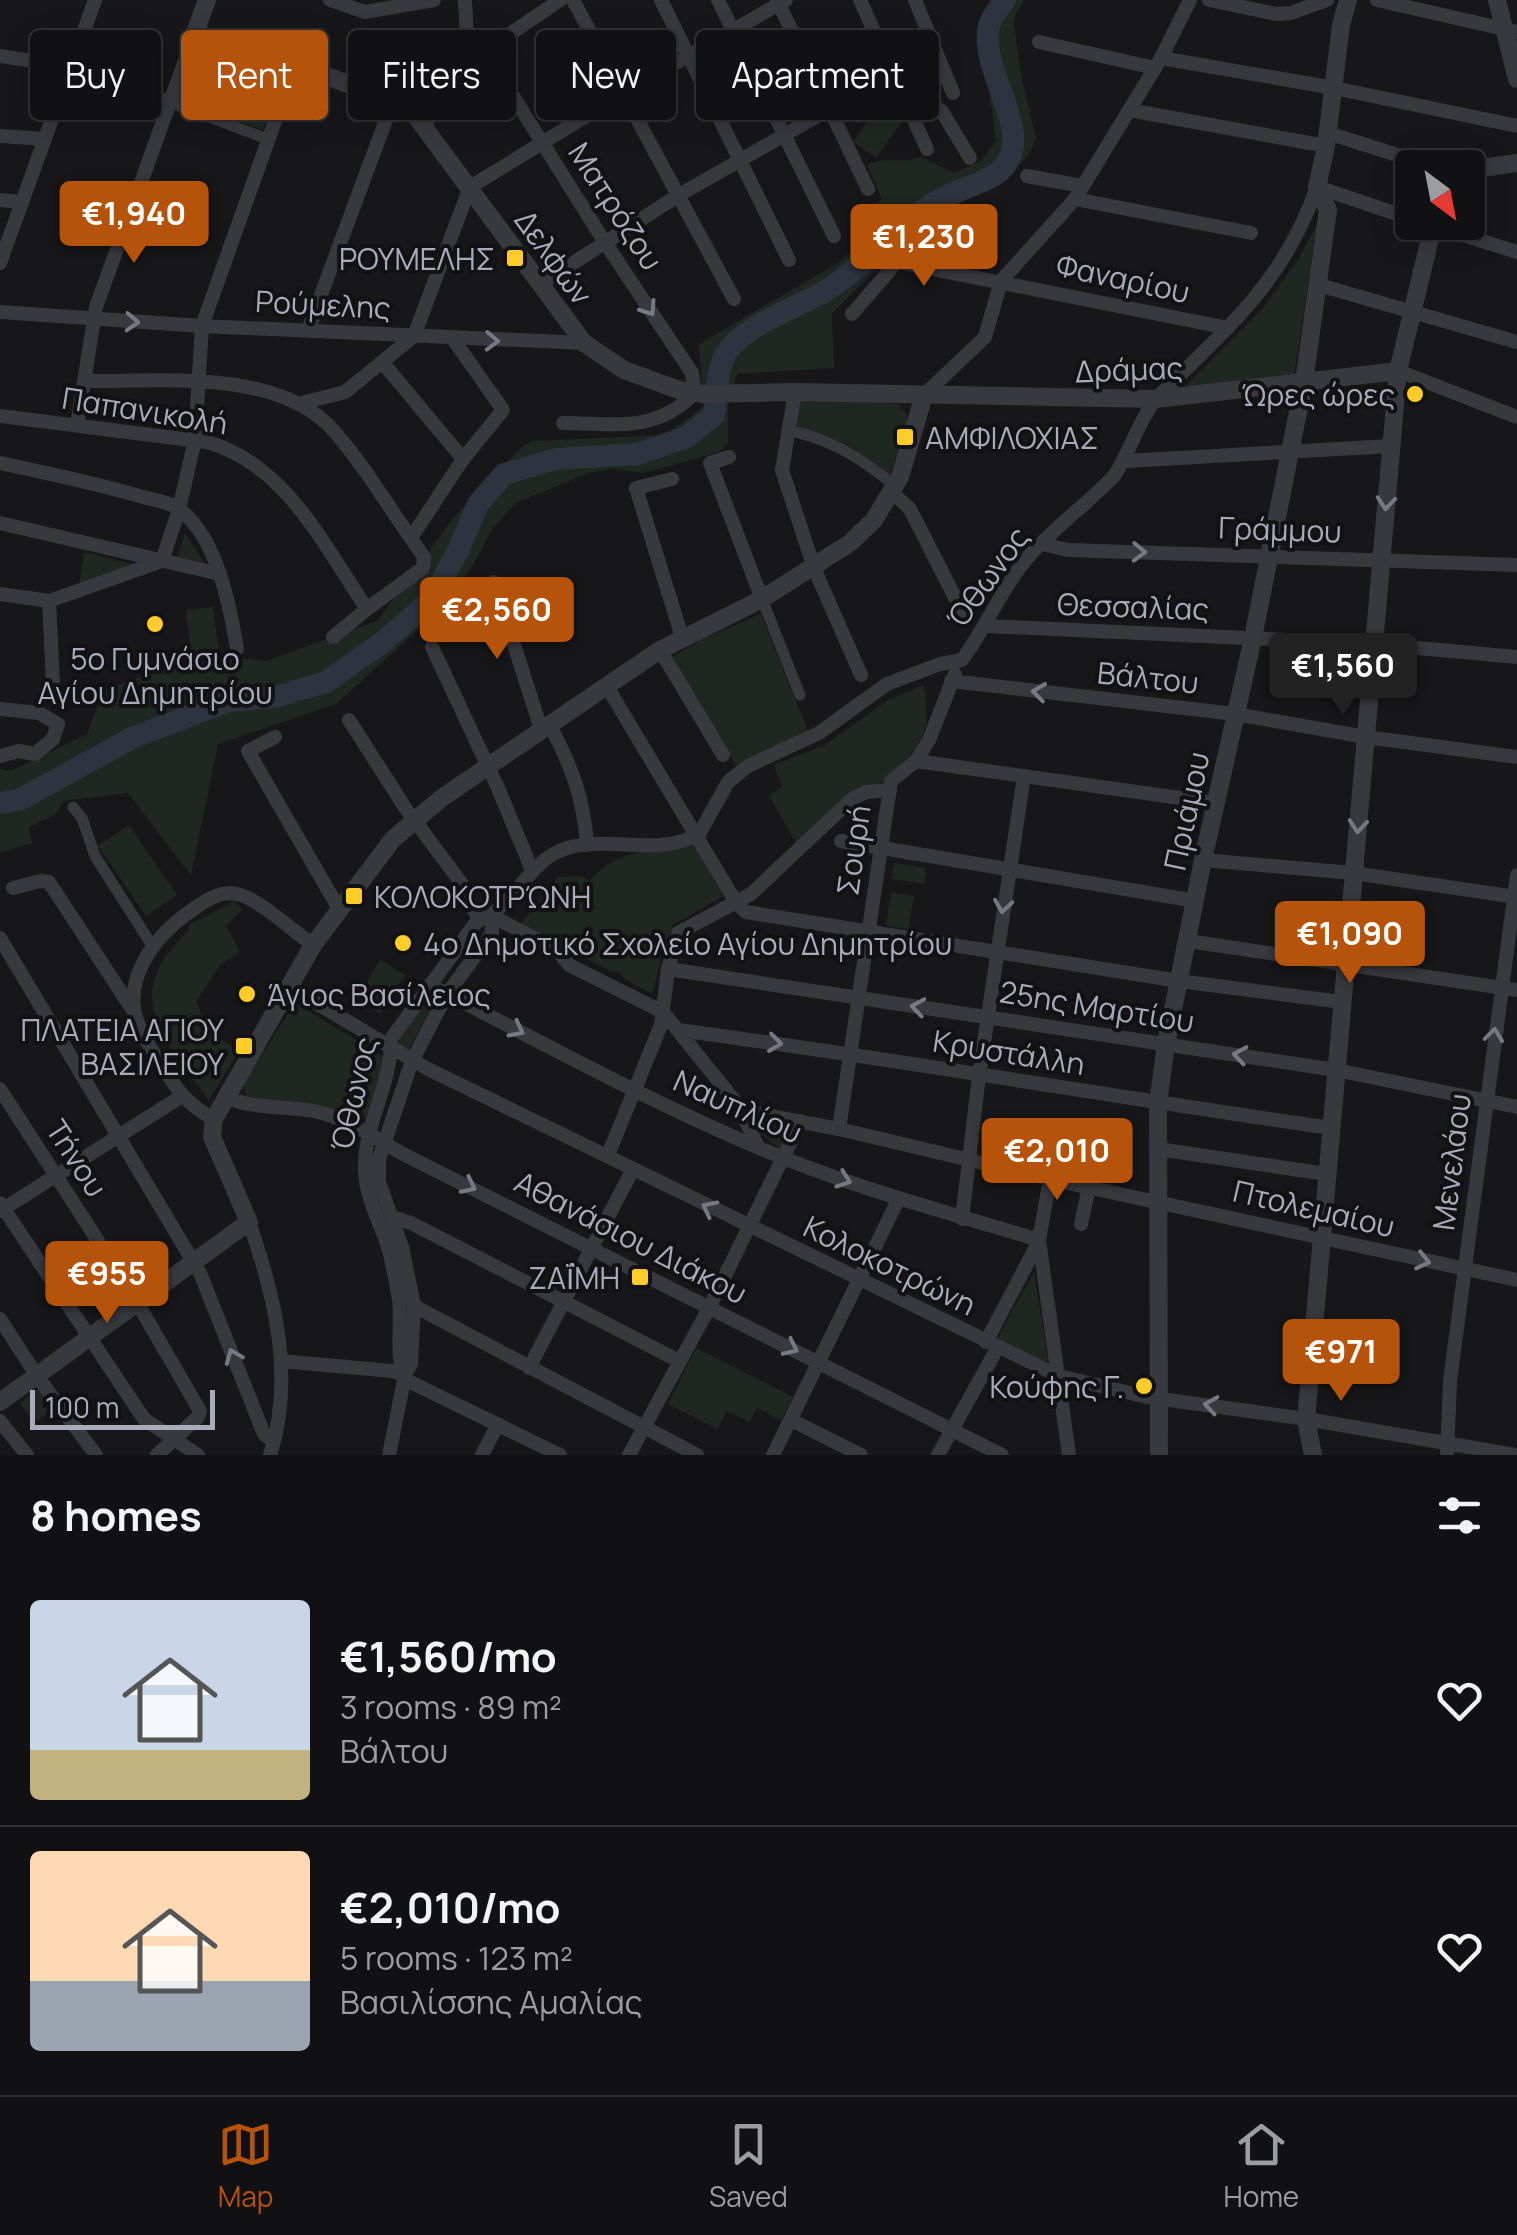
<!DOCTYPE html>
<meta charset="utf-8">
<style>
body{margin:0;font-family:Manrope,sans-serif;background:#1a1a1c;color:#f1f3f6;height:100vh;display:flex;flex-direction:column;font-size:38px;white-space:nowrap}
*{box-sizing:border-box;margin:0}
p{font-size:32px;color:#9c9da0}
.icon{flex:none;width:55px;height:55px;fill:none;stroke:currentColor;stroke-width:2;stroke-linecap:round;stroke-linejoin:round}
.map{position:relative;height:1455px;overflow:hidden}
.details{display:flex;flex-direction:column;background:#111113;flex:1}
.details>*{flex:none}
.top-card{position:absolute;left:30px;top:30px;width:1000px;height:90px;display:flex;gap:20px}
.needle{width:65px;rotate:148deg}
.tools{position:absolute;left:1395px;top:150px;display:grid;gap:20px}
.tools a{display:grid;place-items:center;width:90px;height:90px;border-radius:10px;background:#111113;box-shadow:0 5px 25px #0003,0 0 0 2px #303133;font-size:50px}
.scale{position:absolute;left:30px;bottom:25px;width:185px;box-sizing:border-box;padding-left:10px;border:5px solid #a8acba;border-top:0;font-size:28px;line-height:35px;white-space:nowrap;color:#a8acba;-webkit-text-stroke:8px #121214;paint-order:stroke}
.price{position:absolute;translate:-50% -85px;padding:0 22px;border-radius:10px;background:#b45309;color:#fff;font-size:32px;line-height:65px;filter:drop-shadow(0 2px 5px #0008)}
.price::after{content:'';position:absolute;left:50%;top:60px;width:30px;height:22px;margin-left:-15px;background:inherit;clip-path:polygon(0 0,100% 0,50% 100%)}
.price.selected{background:#222;color:#fff}
ul{padding:0;list-style:none}
li{display:flex;align-items:center;gap:30px;height:250px;padding:0 30px}
li+li{border-top:2px solid #303133}
li span{display:grid;place-items:center;flex:none;width:280px;height:200px;border-radius:10px;color:#555}
li>.icon{margin-inline-start:auto}
span .icon{width:120px;height:120px;fill:#fffc;stroke-width:1}
li b{font-size:42px}
h2{display:flex;justify-content:space-between;align-items:center;height:120px;padding:0 30px;font-size:42px}
.tag{padding:0 35px;border-radius:10px;background:#111113;box-shadow:0 5px 25px #0003,0 0 0 2px #303133;font-size:35px;line-height:90px}
.tag.selected{background:#b45309;color:#fff}
.tab-bar{display:flex;justify-content:space-around;align-items:center;height:140px;border-top:2px solid #303133;background:#111113;font-size:28px;color:#9c9da0}
.tab-bar a{display:grid;justify-items:center;gap:5px}
.tab-bar .selected{color:#b45309}
.map>svg:first-child{display:block}
.green{fill:#1e2821}
.lines{fill:none;stroke-linecap:round;stroke-linejoin:round}
.river{stroke:#2c343f;stroke-width:22}
.pedestrian{stroke:#38383f;stroke-width:11}
.minor{stroke:#38383f;stroke-width:14}
.tertiary{stroke:#38383f;stroke-width:18}
.oneway{stroke:#767883}
.poi-dot{fill:#ffcd29;stroke:#121214;stroke-width:4}
.labels{text-anchor:middle;dominant-baseline:central;stroke-width:8;stroke-linejoin:round;paint-order:stroke}
.street-label{font-size:30px;fill:#a8acba;stroke:#121214}
.poi-label{font-size:30px;fill:#a8acba;stroke:#121214;text-anchor:end}
</style>
<div class="map">
<svg width="1517" height="1455" viewBox="0 0 1517 1455">
<rect width="100%" height="100%" fill="#171719"/>
<!-- green -->
<g class="green">
<path d="M 989,0 L 1024,0 L 1015,16 L 1014,23 L 1020,71 L 1036,138 C 1029,163 1009,173 988,185 C 924,223 884,261 832,313 L 834,368 L 737,374 L 728,406 L 728,443 L 719,452 L 644,473 L 612,469 L 588,473 L 516,503 L 493,528 L 469,572 L 456,583 L 442,608 L 336,704 L 218,744 L 191,875 L 128,793 L 63,801 L 56,814 L 29,827 L 32,843 L 0,853 L 0,769 L 11,771 L 87,734 L 104,690 L 156,671 L 232,657 L 266,661 L 377,621 L 455,516 L 522,447 L 533,441 L 665,435 L 703,407 L 699,344 L 836,264 L 872,235 L 861,211 L 882,199 L 867,164 C 888,156 899,165 921,157 L 954,173 L 981,161 L 996,141 L 984,52 Z"/>
<polygon points="201,45 283,74 263,130 181,101"/>
<polygon points="880,103 903,120 876,158 853,142"/>
<polygon points="1318,222 1294,374 1184,388 1263,308 1299,258"/>
<polygon points="798,398 898,404 907,415 908,423 890,474 847,444 827,436 793,429"/>
<polygon points="185,533 207,567 177,559"/>
<polygon points="84,552 132,564 132,565 79,587"/>
<polygon points="213,607 219,652 191,655 186,610"/>
<polygon points="761,614 808,731 737,767 671,658 702,639"/>
<path d="M 924,685 C 925,697 928,712 926,724 C 917,770 833,818 796,843 L 769,795 L 782,787 L 774,765 L 825,745 L 888,700 Z"/>
<polygon points="129,825 177,895 146,916 98,846"/>
<path d="M 695,844 L 723,896 L 673,925 L 670,939 L 655,951 L 661,960 L 652,994 L 623,978 L 621,973 L 612,972 L 521,924 L 558,877 L 581,876 L 590,881 C 613,850 660,848 695,844 Z"/>
<polygon points="894,863 926,868 924,884 891,879"/>
<polygon points="891,892 914,896 908,929 886,926"/>
<path d="M 235,901 L 242,909 L 226,926 L 240,952 L 220,965 L 196,1002 L 209,1031 L 239,1051 L 209,1100 C 164,1040 118,994 189,931 L 189,925 Z"/>
<polygon points="380,960 405,975 380,1014 356,1000"/>
<polygon points="433,994 437,1000 407,1052 399,1046 399,1038"/>
<path d="M 295,1003 L 386,1058 L 367,1116 C 355,1125 350,1116 338,1111 C 310,1100 276,1101 247,1098 L 243,1084 Z"/>
<polygon points="757,1123 788,1128 790,1132 780,1149 756,1130"/>
<polygon points="1034,1272 1048,1360 1045,1363 997,1339"/>
<polygon points="696,1348 793,1397 781,1420 757,1408 749,1422 727,1411 717,1429 668,1404"/>
<polygon points="39,1389 53,1409 34,1423 20,1403"/>
</g>
<g class="lines">
<!-- river -->
<path class="river" d="M 0,803 L 19,800 L 134,737 L 229,701 L 275,697 L 326,682 L 383,642 L 431,600 L 457,553 L 478,504 L 504,474 L 556,459 L 638,454 L 687,437 L 714,415 C 716,400 718,367 725,355 C 741,327 793,309 820,294 C 866,268 894,225 939,200 C 956,190 989,182 1001,170 C 1038,134 978,72 989,26 C 991,17 1000,7 1005,0"/>
<!-- pedestrian -->
<g class="pedestrian">
<polyline points="169,102 268,139"/>
<path d="M 787,430 C 835,440 858,457 896,486"/>
<polyline points="762,599 800,695"/>
<polyline points="73,807 82,818 95,856 153,947"/>
</g>
<!-- minor -->
<g class="minor">
<polyline points="330,0 365,12 434,0"/>
<polyline points="465,0 467,40 473,57"/>
<polyline points="573,0 734,299"/>
<polyline points="661,0 789,260"/>
<polyline points="718,0 834,236"/>
<polyline points="777,0 868,189"/>
<polyline points="860,0 927,149"/>
<polyline points="915,0 953,93"/>
<polyline points="1209,0 1276,14 1291,13 1327,0"/>
<polyline points="1377,0 1517,32"/>
<polyline points="1039,42 1155,68"/>
<path d="M 484,50 L 604,241 L 692,373 L 695,393 C 653,434 616,423 563,423"/>
<polyline points="0,56 71,67 169,102"/>
<polyline points="1161,58 1334,88 1517,126"/>
<polyline points="891,69 933,45"/>
<polyline points="404,106 560,0"/>
<polyline points="941,110 970,158"/>
<polyline points="1129,110 1326,146"/>
<polyline points="1328,133 1438,168"/>
<polyline points="0,136 45,139"/>
<polyline points="1027,176 1082,186"/>
<polyline points="1075,199 1251,233"/>
<polyline points="0,200 22,202"/>
<polyline points="1422,222 1517,252"/>
<polyline points="0,263 95,0"/>
<polyline points="539,285 679,195 830,109"/>
<polyline points="1319,285 1517,342"/>
<polyline points="0,312 202,326 584,343"/>
<polyline points="852,314 897,262 1228,328"/>
<polyline points="308,330 393,101"/>
<polyline points="383,363 463,459"/>
<polyline points="1398,371 1517,417"/>
<polyline points="795,392 782,470 814,568 861,675"/>
<polyline points="924,395 985,337 1001,281 1075,199 1161,58 1190,0"/>
<polyline points="302,403 345,392 414,336 470,187 624,93 786,0"/>
<path d="M 0,416 L 207,442 C 286,464 324,546 367,609 L 423,568 L 424,557 C 394,516 368,470 334,431 C 279,368 161,382 85,381"/>
<polyline points="77,425 96,307 195,33"/>
<polyline points="729,457 710,463 762,599"/>
<polyline points="1125,461 1391,446"/>
<path d="M 0,463 C 48,473 96,483 143,497 C 154,500 170,502 179,509 C 217,537 230,606 237,649"/>
<polyline points="672,479 636,488 682,637"/>
<polyline points="892,492 910,509 965,617"/>
<polyline points="0,523 220,574"/>
<polyline points="411,538 463,459 503,410 453,339"/>
<polyline points="1042,544 1068,550 1517,565"/>
<polyline points="494,582 541,729"/>
<polyline points="0,594 49,601 162,561 179,509 195,440 202,326 295,65"/>
<polyline points="49,601 53,683"/>
<polyline points="987,626 1374,644 1517,657"/>
<polyline points="333,637 367,609"/>
<polyline points="432,647 498,788 532,870"/>
<polyline points="660,650 723,755"/>
<polyline points="951,681 1235,714 1366,737 1517,757"/>
<polyline points="606,685 737,904 746,912 1179,981 1342,1002"/>
<polyline points="0,709 39,713 58,724 53,739 35,754 19,751 0,756"/>
<polyline points="349,720 406,809 462,884 462,891 480,920"/>
<path d="M 549,724 C 571,764 584,799 587,845"/>
<polyline points="275,737 248,751 339,909"/>
<polyline points="916,761 1216,803"/>
<polyline points="841,841 1196,901"/>
<polyline points="1203,860 1353,873 1517,897"/>
<polyline points="13,888 40,881 49,882 134,1012"/>
<polyline points="492,916 557,950 569,965 663,1012 738,1105 760,1114 839,1129 1050,1179 1517,1280"/>
<polyline points="0,938 200,1273 264,1434 274,1441"/>
<polyline points="1188,941 1517,990"/>
<polyline points="668,969 1336,1070 1517,1107"/>
<path d="M 430,985 C 547,1045 664,1110 786,1159 C 869,1192 954,1214 1039,1240"/>
<polyline points="289,987 428,1069 1059,1376 1147,1397 1306,1419 1515,1455"/>
<path d="M 678,1030 C 896,1059 1113,1097 1331,1128"/>
<polyline points="0,1089 131,1292 200,1411 198,1417 157,1455"/>
<path d="M 225,1097 C 255,1110 287,1105 318,1112 C 349,1119 376,1139 403,1154 L 1002,1455"/>
<polyline points="738,1105 758,1147"/>
<path d="M 214,1119 C 188,1106 176,1088 161,1065 C 151,1049 137,1028 134,1009 C 129,970 158,934 188,913 C 202,903 218,890 237,894 C 258,898 294,932 313,945"/>
<polyline points="839,1129 891,781 916,761 929,740 955,674"/>
<polyline points="1158,1149 1327,1174"/>
<polyline points="608,1155 661,1025 668,969 678,933 751,894 852,799 866,792 890,790"/>
<polyline points="1050,1179 1039,1240 1069,1455"/>
<polyline points="0,1203 144,1419 198,1455"/>
<polyline points="0,1211 182,1096"/>
<polyline points="392,1217 411,1223 679,1361"/>
<polyline points="962,1219 979,1076 1024,776"/>
<path d="M 249,1222 C 275,1297 295,1378 270,1455"/>
<polyline points="1081,1224 1089,1187"/>
<polyline points="414,1306 697,1455"/>
<polyline points="0,1319 37,1376 96,1455"/>
<polyline points="986,1342 1039,1241"/>
<polyline points="281,1361 392,1371 405,1375"/>
<polyline points="529,1368 633,1169"/>
<path d="M 405,1375 C 395,1361 402,1320 399,1300 C 396,1282 393,1264 388,1247 C 380,1222 364,1194 365,1166 C 365,1122 392,1083 391,1039 L 477,921 C 512,909 525,867 559,851 C 589,838 628,847 660,845 C 673,845 685,840 698,836 L 728,782 L 748,766 L 819,733 L 887,684 L 940,664 L 962,660 C 986,627 1003,586 1029,556 C 1055,527 1087,504 1114,476 C 1131,451 1137,423 1156,399 C 1226,328 1282,286 1317,187 L 1412,219"/>
<polyline points="406,1380 560,1455"/>
<polyline points="791,1420 861,1455"/>
<polyline points="0,1421 27,1455"/>
<polyline points="389,1455 405,1375 411,1364 414,1306 402,1247 379,1182 379,1159 412,1061 447,994 492,933 492,916"/>
<polyline points="482,1455 498,1424"/>
<polyline points="629,1455 709,1308 801,1121"/>
<polyline points="773,1455 898,1200"/>
<polyline points="938,1455 998,1347"/>
<polyline points="1447,1455 1450,1381 1517,875"/>
</g>
<!-- tertiary -->
<g class="tertiary">
<polyline points="207,0 195,33 321,74 393,101 412,111 584,343 624,370 679,390 703,394 795,392 1156,399 1398,371"/>
<polyline points="1497,0 1517,79"/>
<polyline points="425,126 424,104 430,89"/>
<polyline points="1468,170 1517,163"/>
<polyline points="0,1402 249,1222 212,1137 214,1119 313,945 393,839 443,797 660,650 762,599 850,543 874,520 900,477 924,395"/>
<polyline points="1159,1455 1158,1103 1166,1044 1203,860 1253,638 1304,382 1328,210 1317,187 1326,146 1341,25 1348,0"/>
<polyline points="1313,1455 1306,1419 1398,371 1434,222"/>
</g>
</g>
<!-- one-way arrows -->
<defs><path id="oneway-chevron" d="M-2-3.5L2.5 0L-2 3.5" fill="none" stroke-width="1.6" stroke-linecap="round" stroke-linejoin="round" transform="scale(2.5)"/></defs>
<g class="oneway">
<use href="#oneway-chevron" transform="translate(649 309) rotate(56)"/>
<use href="#oneway-chevron" transform="translate(132 322) rotate(3)"/>
<use href="#oneway-chevron" transform="translate(492 341) rotate(2)"/>
<use href="#oneway-chevron" transform="translate(1386 503) rotate(95)"/>
<use href="#oneway-chevron" transform="translate(1139 552) rotate(2)"/>
<use href="#oneway-chevron" transform="translate(1039 692) rotate(-173)"/>
<use href="#oneway-chevron" transform="translate(1358 826) rotate(95)"/>
<use href="#oneway-chevron" transform="translate(1003 906) rotate(98)"/>
<use href="#oneway-chevron" transform="translate(918 1007) rotate(-171)"/>
<use href="#oneway-chevron" transform="translate(517 1030) rotate(27)"/>
<use href="#oneway-chevron" transform="translate(1494 1035) rotate(-83)"/>
<use href="#oneway-chevron" transform="translate(775 1043) rotate(7)"/>
<use href="#oneway-chevron" transform="translate(1240 1055) rotate(-171)"/>
<use href="#oneway-chevron" transform="translate(844 1180) rotate(20)"/>
<use href="#oneway-chevron" transform="translate(469 1186) rotate(26)"/>
<use href="#oneway-chevron" transform="translate(709 1208) rotate(-153)"/>
<use href="#oneway-chevron" transform="translate(1423 1261) rotate(13)"/>
<use href="#oneway-chevron" transform="translate(791 1348) rotate(26)"/>
<use href="#oneway-chevron" transform="translate(233 1356) rotate(-112)"/>
<use href="#oneway-chevron" transform="translate(1211 1405) rotate(-171)"/>
</g>
<!-- markers -->
<g class="poi-dot">
<rect x="505" y="248" width="20" height="20" rx="5"/>
<circle cx="1415" cy="394" r="10"/>
<rect x="895" y="427" width="20" height="20" rx="5"/>
<circle cx="155" cy="624" r="10"/>
<rect x="344" y="886" width="20" height="20" rx="5"/>
<circle cx="403" cy="943" r="10"/>
<circle cx="247" cy="994" r="10"/>
<rect x="234" y="1036" width="20" height="20" rx="5"/>
<rect x="630" y="1267" width="20" height="20" rx="5"/>
<circle cx="1144" cy="1386" r="10"/>
</g>
<g class="labels">
<!-- street labels -->
<g class="street-label">
<text transform="translate(616 206) rotate(57)">Ματρόζου</text>
<text transform="translate(554 257) rotate(54)">Δελφών</text>
<text transform="translate(1123 278) rotate(12)">Φαναρίου</text>
<text transform="translate(323 304) rotate(3)">Ρούμελης</text>
<text transform="translate(1129 369) rotate(-2)">Δράμας</text>
<text transform="translate(145 410) rotate(9)">Παπανικολή</text>
<text transform="translate(1280 529) rotate(2)">Γράμμου</text>
<text transform="translate(987 577) rotate(-54)">Όθωνος</text>
<text transform="translate(1133 606) rotate(2)">Θεσσαλίας</text>
<text transform="translate(1148 677) rotate(6)">Βάλτου</text>
<text transform="translate(1186 811) rotate(-78)">Πριάμου</text>
<text transform="translate(853 850) rotate(-82)">Σουρή</text>
<text transform="translate(1097 1006) rotate(9)">25ης Μαρτίου</text>
<text transform="translate(1009 1052) rotate(9)">Κρυστάλλη</text>
<text transform="translate(353 1094) rotate(-77)">Όθωνος</text>
<text transform="translate(738 1106) rotate(24)">Ναυπλίου</text>
<text transform="translate(77 1158) rotate(57)">Τήνου</text>
<text transform="translate(1451 1162) rotate(-83)">Μενελάου</text>
<text transform="translate(1314 1208) rotate(13)">Πτολεμαίου</text>
<text transform="translate(631 1237) rotate(27)">Αθανάσιου Διάκου</text>
<text transform="translate(890 1265) rotate(26)">Κολοκοτρώνη</text>
</g>
<!-- poi labels -->
<g class="poi-label">
<text x="495" y="258">ΡΟΥΜΕΛΗΣ</text>
<text x="1395" y="394">Ώρες ώρες</text>
<text x="925" y="437" text-anchor="start">ΑΜΦΙΛΟΧΙΑΣ</text>
<text x="155" y="658" text-anchor="middle">5ο Γυμνάσιο<tspan x="155" dy="34">Αγίου Δημητρίου</tspan></text>
<text x="374" y="896" text-anchor="start">ΚΟΛΟΚΟΤΡΏΝΗ</text>
<text x="423" y="943" text-anchor="start">4ο Δημοτικό Σχολείο Αγίου Δημητρίου</text>
<text x="267" y="994" text-anchor="start">Άγιος Βασίλειος</text>
<text x="224" y="1029">ΠΛΑΤΕΙΑ ΑΓΙΟΥ<tspan x="224" dy="34">ΒΑΣΙΛΕΙΟΥ</tspan></text>
<text x="620" y="1277">ΖΑΪ́ΜΗ</text>
<text x="1124" y="1386">Κούφης Γ.</text>
</g>
</g>
</svg>
<div class="tools">
<a><svg class="needle" viewBox="-14 -14 28 28"><path d="M0-13l5 13h-10z" fill="#e53935"/><path d="M0 13l5-13h-10z" fill="#9c9da0"/></svg></a>
</div>
<div class="scale">100 m</div>
<b class="price" style="left:134px;top:266px">€1,940</b>
<b class="price" style="left:924px;top:289px">€1,230</b>
<b class="price" style="left:497px;top:662px">€2,560</b>
<b class="price selected" style="left:1343px;top:718px">€1,560</b>
<b class="price" style="left:1350px;top:986px">€1,090</b>
<b class="price" style="left:1057px;top:1203px">€2,010</b>
<b class="price" style="left:107px;top:1326px">€955</b>
<b class="price" style="left:1341px;top:1404px">€971</b>
<div class="top-card">
<a class="tag">Buy</a>
<a class="tag selected">Rent</a>
<a class="tag">Filters</a>
<a class="tag">New</a>
<a class="tag">Apartment</a>
</div>
</div>
<section class="details">
<h2>8 homes<svg class="icon" aria-label="filters" viewBox="0 0 24 24"><path d="M4 7h16M4 17h16"/><circle cx="9" cy="7" r="2"/><circle cx="15" cy="17" r="2"/></svg></h2>
<ul>
<li><span style="background:linear-gradient(#c9d6e8 75%,#c2b280 0)"><svg class="icon" aria-label="home" viewBox="0 0 24 24"><path d="M3 11l9-7 9 7M6 9v11h12V9"/></svg></span><div><b>€1,560/mo</b><p>3 rooms · 89 m²</p><p>Βάλτου</p></div><svg class="icon" aria-label="heart" viewBox="0 0 24 24"><path d="M12 20l-8-8c-3-5 5-10 8-4 3-6 11-1 8 4z"/></svg></li>
<li><span style="background:linear-gradient(#ffd9b3 65%,#9aa5b1 0)"><svg class="icon" aria-label="home" viewBox="0 0 24 24"><path d="M3 11l9-7 9 7M6 9v11h12V9"/></svg></span><div><b>€2,010/mo</b><p>5 rooms · 123 m²</p><p>Βασιλίσσης Αμαλίας</p></div><svg class="icon" aria-label="heart" viewBox="0 0 24 24"><path d="M12 20l-8-8c-3-5 5-10 8-4 3-6 11-1 8 4z"/></svg></li>
</ul>
</section>
<nav class="tab-bar">
<a class="selected"><svg class="icon" aria-label="map" viewBox="0 0 24 24"><path d="M3 6l6-2 6 2 6-2v14l-6 2-6-2-6 2zM9 4v14M15 6v14"/></svg>Map</a>
<a><svg class="icon" aria-label="saved" viewBox="0 0 24 24"><path d="M7 4h10v16l-5-4-5 4z"/></svg>Saved</a>
<a><svg class="icon" aria-label="home" viewBox="0 0 24 24"><path d="M3 11l9-7 9 7M6 9v11h12V9"/></svg>Home</a>
</nav>
